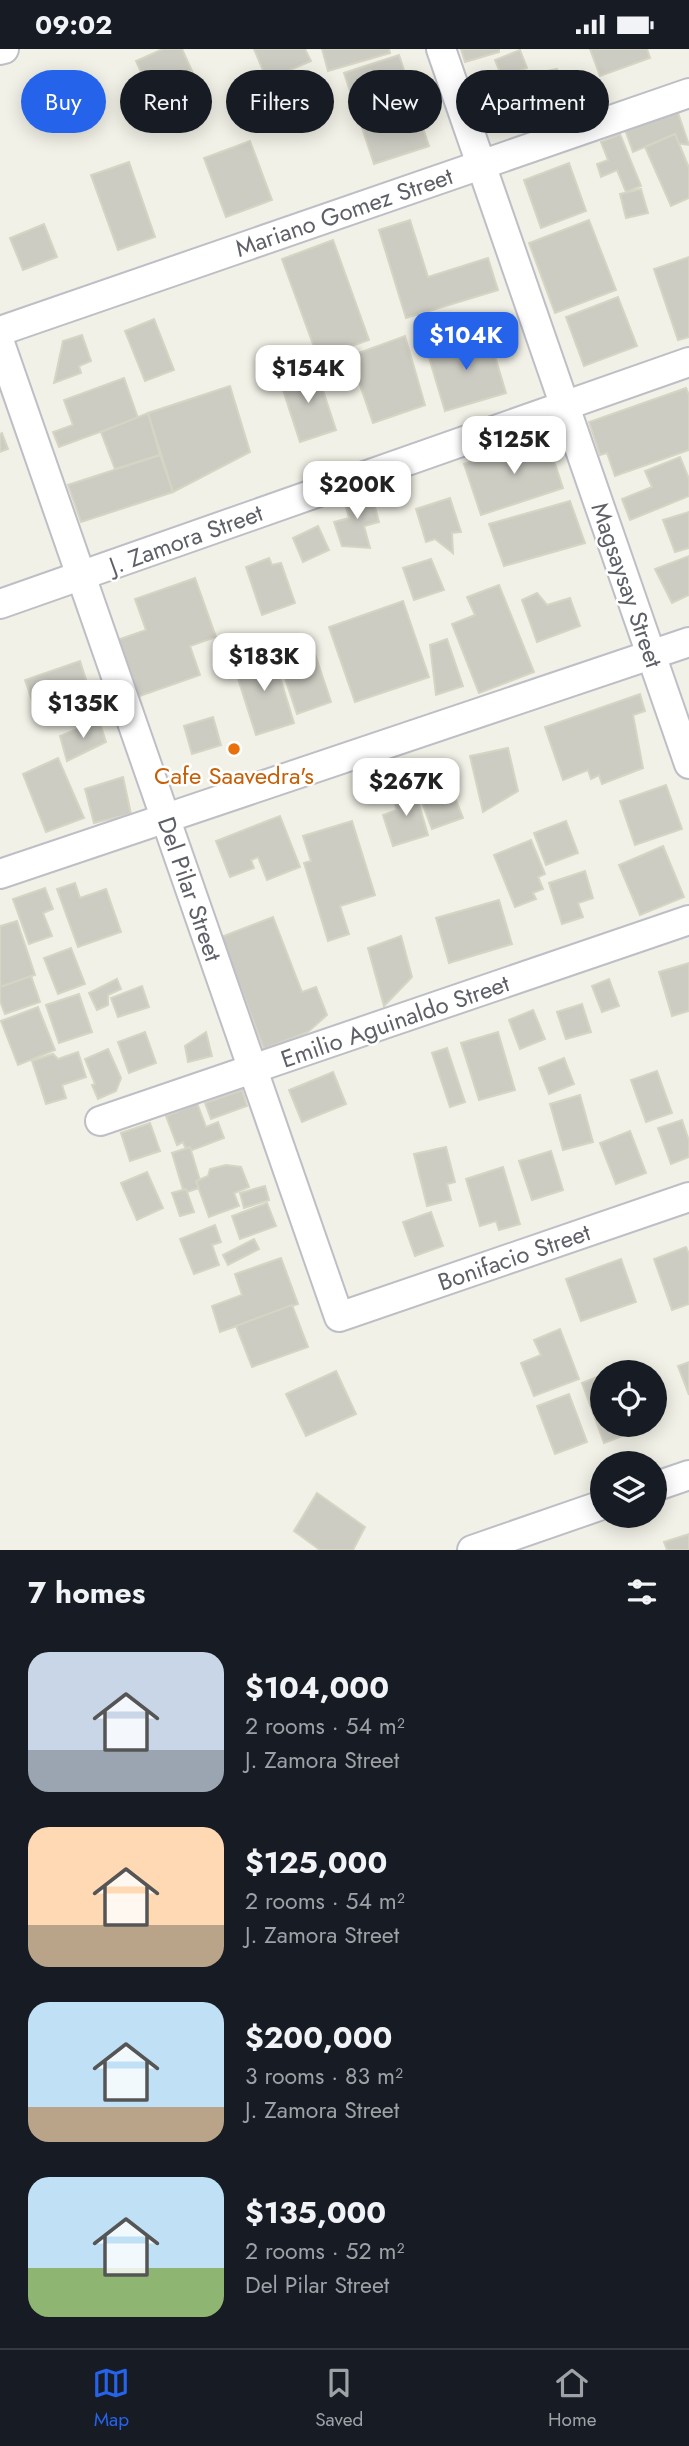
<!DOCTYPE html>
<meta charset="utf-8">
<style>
body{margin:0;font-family:Jost,sans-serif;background:#242831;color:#f1f3f6;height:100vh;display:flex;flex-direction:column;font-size:26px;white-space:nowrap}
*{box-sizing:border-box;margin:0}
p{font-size:23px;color:#9ea1a6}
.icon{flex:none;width:38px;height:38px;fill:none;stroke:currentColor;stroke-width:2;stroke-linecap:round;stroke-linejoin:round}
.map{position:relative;height:1501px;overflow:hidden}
.sheet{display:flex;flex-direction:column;background:#171b24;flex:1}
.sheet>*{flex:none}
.top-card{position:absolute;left:21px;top:21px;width:648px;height:63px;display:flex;gap:14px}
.tools{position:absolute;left:590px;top:1311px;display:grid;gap:14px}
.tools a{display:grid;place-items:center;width:77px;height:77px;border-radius:50%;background:#171b24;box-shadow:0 4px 18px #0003;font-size:35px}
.price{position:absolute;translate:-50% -60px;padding:0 16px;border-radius:14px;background:#fff;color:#222;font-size:23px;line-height:46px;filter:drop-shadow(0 2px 4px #0008)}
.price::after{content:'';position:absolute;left:50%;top:42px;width:21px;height:16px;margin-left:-10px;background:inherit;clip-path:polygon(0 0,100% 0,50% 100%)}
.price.active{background:#2563eb;color:#fff}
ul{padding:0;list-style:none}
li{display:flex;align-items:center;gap:21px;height:175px;padding:0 28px}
li span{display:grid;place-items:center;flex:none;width:196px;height:140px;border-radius:21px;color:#555}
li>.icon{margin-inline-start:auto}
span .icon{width:84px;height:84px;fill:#fffc;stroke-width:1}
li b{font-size:30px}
h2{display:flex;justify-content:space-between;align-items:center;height:84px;padding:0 28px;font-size:30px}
.pill{padding:0 24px;border-radius:32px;background:#171b24;box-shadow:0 4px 18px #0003;font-size:24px;line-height:63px}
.pill.active{background:#2563eb;color:#fff}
.status{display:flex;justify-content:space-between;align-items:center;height:49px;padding:0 35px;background:#171b24;direction:ltr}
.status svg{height:19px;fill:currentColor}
.tab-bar{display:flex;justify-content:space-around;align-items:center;height:98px;border-top:2px solid #363941;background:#171b24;font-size:19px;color:#9ea1a6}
.tab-bar a{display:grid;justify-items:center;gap:4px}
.tab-bar .active{color:#2563eb}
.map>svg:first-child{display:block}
.building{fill:#ccccc3;stroke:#d6d5c4;stroke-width:2}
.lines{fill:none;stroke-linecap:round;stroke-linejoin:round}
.minor-casing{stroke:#bebfc6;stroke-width:32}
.minor{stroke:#fff;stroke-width:28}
.food-dot{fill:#e8710a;stroke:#fff;stroke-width:2.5}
.labels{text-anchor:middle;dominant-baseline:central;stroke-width:5;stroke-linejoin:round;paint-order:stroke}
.street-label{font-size:24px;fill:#5e6068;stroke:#fff}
.food-label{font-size:24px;fill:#c56008;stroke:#fff}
</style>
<div class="status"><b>09:02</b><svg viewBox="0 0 49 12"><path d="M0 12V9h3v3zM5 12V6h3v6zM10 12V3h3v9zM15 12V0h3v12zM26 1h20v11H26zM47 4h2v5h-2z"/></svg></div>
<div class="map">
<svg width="689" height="1501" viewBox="0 0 689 1501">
<rect width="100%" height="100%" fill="#f1f1e7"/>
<!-- building -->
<g class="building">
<polygon points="163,0 182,0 202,44 159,63 136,12"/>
<polygon points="254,0 305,0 311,12 267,31"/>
<polygon points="322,0 389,0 390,4 328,22"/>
<polygon points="461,0 499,0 499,3 465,13"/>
<polygon points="590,0 647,0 650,9 600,27"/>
<polygon points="520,1 527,19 502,28 495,11"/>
<polygon points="399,6 429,97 374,115 344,24"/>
<polygon points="557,20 561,35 515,45 512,29"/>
<polygon points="677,61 689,96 675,94 675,85 633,103 624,78"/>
<polygon points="620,85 641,137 626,143 617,121 601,128 597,115 608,111 601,93"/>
<polygon points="675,85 689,119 689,149 671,157 645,98"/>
<polygon points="250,92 272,151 226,168 204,109"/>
<polygon points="129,113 155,188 118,201 91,126"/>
<polygon points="569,114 586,162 541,179 524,131"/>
<polygon points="641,140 648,164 626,169 620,145"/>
<polygon points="410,171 428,228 488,209 498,241 406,269 379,181"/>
<polygon points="589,171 616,241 555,264 529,194"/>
<polygon points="44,175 57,208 23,221 10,189"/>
<polygon points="333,191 369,291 318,309 282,210"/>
<polygon points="689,208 689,288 678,291 654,220"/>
<polygon points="618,248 637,297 584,317 566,268"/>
<polygon points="154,270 174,321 145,332 125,282"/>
<polygon points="488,284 506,344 445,362 427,302"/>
<polygon points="82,286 91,312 79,317 81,324 54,334 63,292"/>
<polygon points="405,287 425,356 373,374 350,307"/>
<polygon points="316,320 336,381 300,393 280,332"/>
<polygon points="124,329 138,369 59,398 53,383 73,376 64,351"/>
<polygon points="230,337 250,403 173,443 148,364"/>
<polygon points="686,339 689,346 689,401 615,427 607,404 600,406 589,373"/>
<polygon points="148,364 160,406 115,420 101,383"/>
<polygon points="2,384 8,400 0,403 0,385"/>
<polygon points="546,387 563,439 481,466 464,415"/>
<polygon points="160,406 173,443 81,473 68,436"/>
<polygon points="680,408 689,430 689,447 630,471 622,450 652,438 645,422"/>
<polygon points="371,443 379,473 364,477 370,499 342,497 334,473 349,469 344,451"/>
<polygon points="450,449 461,483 452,484 453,504 435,490 426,493 416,460"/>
<polygon points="570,452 585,494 504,517 489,475"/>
<polygon points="689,463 689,499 675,503 663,471"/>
<polygon points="318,477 329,501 303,513 293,489"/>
<polygon points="689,507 689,546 672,554 655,520"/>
<polygon points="269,509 272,516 281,514 295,554 262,566 246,518"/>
<polygon points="431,510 444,541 414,551 403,519"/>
<polygon points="195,529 216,588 190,597 200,626 137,648 117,591 146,581 135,550"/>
<polygon points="499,536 534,623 479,644 452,575 475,566 467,548"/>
<polygon points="537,544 547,556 570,549 580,577 537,593 522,551"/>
<polygon points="403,552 429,628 355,653 329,578"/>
<polygon points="447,590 463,637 436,646 430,596"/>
<polygon points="272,602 294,674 256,686 233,614"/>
<polygon points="315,605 331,653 297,665 281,617"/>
<polygon points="80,612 91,646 37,665 25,631"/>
<polygon points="640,645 645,662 633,666 643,719 602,735 599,726 591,730 588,721 563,731 545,678"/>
<polygon points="213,668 221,696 192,705 184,677"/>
<polygon points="99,671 106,693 67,712 60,687"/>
<polygon points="508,699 518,742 483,763 470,707"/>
<polygon points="58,709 84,769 46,783 23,725"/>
<polygon points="444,720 463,769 432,780 414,732"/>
<polygon points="123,728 131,765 94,774 85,740"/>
<polygon points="666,736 682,780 635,796 620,752"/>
<polygon points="414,738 428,786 393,797 383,766 397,761 392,745"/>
<polygon points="280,767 300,818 267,831 258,808 251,811 254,819 230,828 216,792"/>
<polygon points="352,772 375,846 340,857 349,885 328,892 304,814 311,812 303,787"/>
<polygon points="566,772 578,804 546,816 534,784"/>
<polygon points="531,791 545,825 538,828 543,840 533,844 536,850 515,858 494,806"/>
<polygon points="663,797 684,848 640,866 619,816"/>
<polygon points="585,822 593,849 578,854 583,868 562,875 549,834"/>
<polygon points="75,834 80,849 106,840 121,883 78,898 57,840"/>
<polygon points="45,839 53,860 43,864 52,887 29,895 13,850"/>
<polygon points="499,851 512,895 449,914 436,869"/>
<polygon points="273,868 302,943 316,938 327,966 308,983 264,1000 221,888"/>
<polygon points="17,872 35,926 0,938 0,877"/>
<polygon points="401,887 412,928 384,957 368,899"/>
<polygon points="71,899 85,935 58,945 44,909"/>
<polygon points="689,914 689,962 672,967 659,923"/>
<polygon points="31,927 40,953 5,965 0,952 0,938"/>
<polygon points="117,930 121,940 108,946 108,956 97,961 89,944"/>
<polygon points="609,930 619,957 602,963 592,937"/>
<polygon points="142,937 149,958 118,968 111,949"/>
<polygon points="79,945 92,983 59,994 46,956"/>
<polygon points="582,955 591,983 566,990 557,963"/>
<polygon points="38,958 55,1001 18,1016 1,972"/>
<polygon points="533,961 545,990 520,1000 509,971"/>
<polygon points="145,983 156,1014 129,1024 118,993"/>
<polygon points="206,983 212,1007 188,1013 185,997"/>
<polygon points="498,983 515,1041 479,1051 461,994"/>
<polygon points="447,999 465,1053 450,1058 432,1004"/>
<polygon points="108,1000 121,1029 116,1042 98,1050 92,1036 95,1035 85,1010"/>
<polygon points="78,1003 86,1028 62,1036 66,1049 46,1055 32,1012 53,1005 58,1010"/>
<polygon points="564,1009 574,1035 549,1045 539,1019"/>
<polygon points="657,1022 672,1064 646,1073 631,1031"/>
<polygon points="333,1023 346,1055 302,1073 289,1041"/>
<polygon points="242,1041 247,1057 211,1070 205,1054"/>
<polygon points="580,1046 593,1093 563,1101 550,1055"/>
<polygon points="197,1054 206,1078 218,1073 224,1089 187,1103 183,1093 177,1096 166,1067"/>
<polygon points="682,1071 689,1092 689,1108 671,1115 658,1079"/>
<polygon points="150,1074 160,1102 130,1112 121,1084"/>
<polygon points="630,1082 646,1124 616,1135 600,1094"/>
<polygon points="190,1098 202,1138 184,1144 172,1104"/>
<polygon points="446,1098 455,1133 447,1135 451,1151 427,1157 414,1105"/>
<polygon points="551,1102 563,1141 532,1151 519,1112"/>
<polygon points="226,1116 241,1118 249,1138 234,1144 239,1157 209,1168 196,1132 208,1127 210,1120"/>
<polygon points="503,1118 520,1175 499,1181 496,1172 480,1177 466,1130"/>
<polygon points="147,1123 163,1159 137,1171 121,1134"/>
<polygon points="265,1137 269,1151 244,1159 240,1144"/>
<polygon points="186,1140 194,1163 180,1167 172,1144"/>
<polygon points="267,1154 276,1177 240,1190 232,1167"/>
<polygon points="431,1163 443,1197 415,1207 403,1173"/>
<polygon points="215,1176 221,1193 212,1196 219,1216 194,1225 180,1190"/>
<polygon points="254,1190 259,1200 228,1216 223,1206"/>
<polygon points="686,1198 689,1205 689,1255 672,1261 654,1210"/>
<polygon points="281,1209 298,1255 220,1283 212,1257 242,1246 235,1225"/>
<polygon points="621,1210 636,1253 581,1272 566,1230"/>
<polygon points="292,1256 308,1298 252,1318 236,1277"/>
<polygon points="560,1280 579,1330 534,1347 521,1314 541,1306 534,1291"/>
<polygon points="689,1313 689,1346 678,1317"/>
<polygon points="626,1317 628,1323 611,1323"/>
<polygon points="336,1322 356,1365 306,1387 286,1345"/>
<polygon points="602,1326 602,1376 649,1377 604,1394 582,1334"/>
<polygon points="569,1345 587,1393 555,1405 537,1357"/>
<polygon points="317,1444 365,1478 353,1501 320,1501 294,1482"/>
<polygon points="689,1485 689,1501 667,1501 664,1493"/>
</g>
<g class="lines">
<defs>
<g id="minor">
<polyline points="441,0 689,715"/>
<polyline points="0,1 4,0"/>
<polyline points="0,282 689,44"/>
<polyline points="0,294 339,1268 689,1148"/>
<polyline points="0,555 689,313"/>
<polyline points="0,825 689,593"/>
<polyline points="100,1072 689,871"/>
<polyline points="654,1438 689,1426"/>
<polyline points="472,1501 602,1456"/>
</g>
</defs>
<!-- minor casing -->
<use href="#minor" class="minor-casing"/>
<!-- minor -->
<use href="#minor" class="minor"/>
</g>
<!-- markers -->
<circle class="food-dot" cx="234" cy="700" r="7"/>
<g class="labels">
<!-- street labels -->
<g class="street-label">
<text transform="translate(344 163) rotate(-19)">Mariano Gomez Street</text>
<text transform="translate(186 490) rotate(-20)">J. Zamora Street</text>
<text transform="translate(627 536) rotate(71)">Magsaysay Street</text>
<text transform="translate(190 840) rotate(71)">Del Pilar Street</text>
<text transform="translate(395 972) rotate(-19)">Emilio Aguinaldo Street</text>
<text transform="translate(514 1208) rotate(-19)">Bonifacio Street</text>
</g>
<!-- food labels -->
<g class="food-label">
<text x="234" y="726">Cafe Saavedra's</text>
</g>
</g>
</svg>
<div class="tools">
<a><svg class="icon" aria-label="locate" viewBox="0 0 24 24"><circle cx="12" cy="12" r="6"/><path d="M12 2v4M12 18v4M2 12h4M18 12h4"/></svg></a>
<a><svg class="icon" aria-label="layers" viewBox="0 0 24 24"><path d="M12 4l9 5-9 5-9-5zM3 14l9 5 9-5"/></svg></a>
</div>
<b class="price active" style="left:466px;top:323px">$104K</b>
<b class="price" style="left:308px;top:356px">$154K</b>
<b class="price" style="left:514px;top:427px">$125K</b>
<b class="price" style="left:357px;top:472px">$200K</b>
<b class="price" style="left:264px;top:644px">$183K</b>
<b class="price" style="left:83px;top:691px">$135K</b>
<b class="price" style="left:406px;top:769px">$267K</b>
<div class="top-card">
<a class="pill active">Buy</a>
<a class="pill">Rent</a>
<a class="pill">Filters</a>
<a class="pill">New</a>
<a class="pill">Apartment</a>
</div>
</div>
<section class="sheet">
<h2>7 homes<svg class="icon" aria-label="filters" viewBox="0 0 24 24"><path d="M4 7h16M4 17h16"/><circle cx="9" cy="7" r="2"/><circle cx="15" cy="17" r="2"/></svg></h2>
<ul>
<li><span style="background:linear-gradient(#c9d6e8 70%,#9aa5b1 0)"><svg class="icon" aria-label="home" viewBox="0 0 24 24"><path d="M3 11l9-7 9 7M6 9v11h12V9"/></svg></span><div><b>$104,000</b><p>2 rooms · 54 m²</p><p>J. Zamora Street</p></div></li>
<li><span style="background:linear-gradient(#ffd9b3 70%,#b9a48a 0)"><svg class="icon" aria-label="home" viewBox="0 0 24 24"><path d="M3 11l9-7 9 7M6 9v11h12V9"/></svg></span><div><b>$125,000</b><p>2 rooms · 54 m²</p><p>J. Zamora Street</p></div></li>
<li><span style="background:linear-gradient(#bfe0f5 75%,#b9a48a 0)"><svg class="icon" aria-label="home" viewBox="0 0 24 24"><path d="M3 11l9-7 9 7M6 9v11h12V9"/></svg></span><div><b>$200,000</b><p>3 rooms · 83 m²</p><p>J. Zamora Street</p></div></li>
<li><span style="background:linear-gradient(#bfe0f5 65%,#8fb573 0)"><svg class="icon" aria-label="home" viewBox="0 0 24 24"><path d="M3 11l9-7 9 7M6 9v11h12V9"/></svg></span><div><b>$135,000</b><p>2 rooms · 52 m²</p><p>Del Pilar Street</p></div></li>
</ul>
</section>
<nav class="tab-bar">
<a class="active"><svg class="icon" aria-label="map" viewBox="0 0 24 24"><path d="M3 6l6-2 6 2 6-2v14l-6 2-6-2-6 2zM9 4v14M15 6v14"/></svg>Map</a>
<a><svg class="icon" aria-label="saved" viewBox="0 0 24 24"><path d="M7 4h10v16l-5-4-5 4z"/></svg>Saved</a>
<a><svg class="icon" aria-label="home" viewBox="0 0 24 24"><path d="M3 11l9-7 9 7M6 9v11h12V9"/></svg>Home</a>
</nav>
